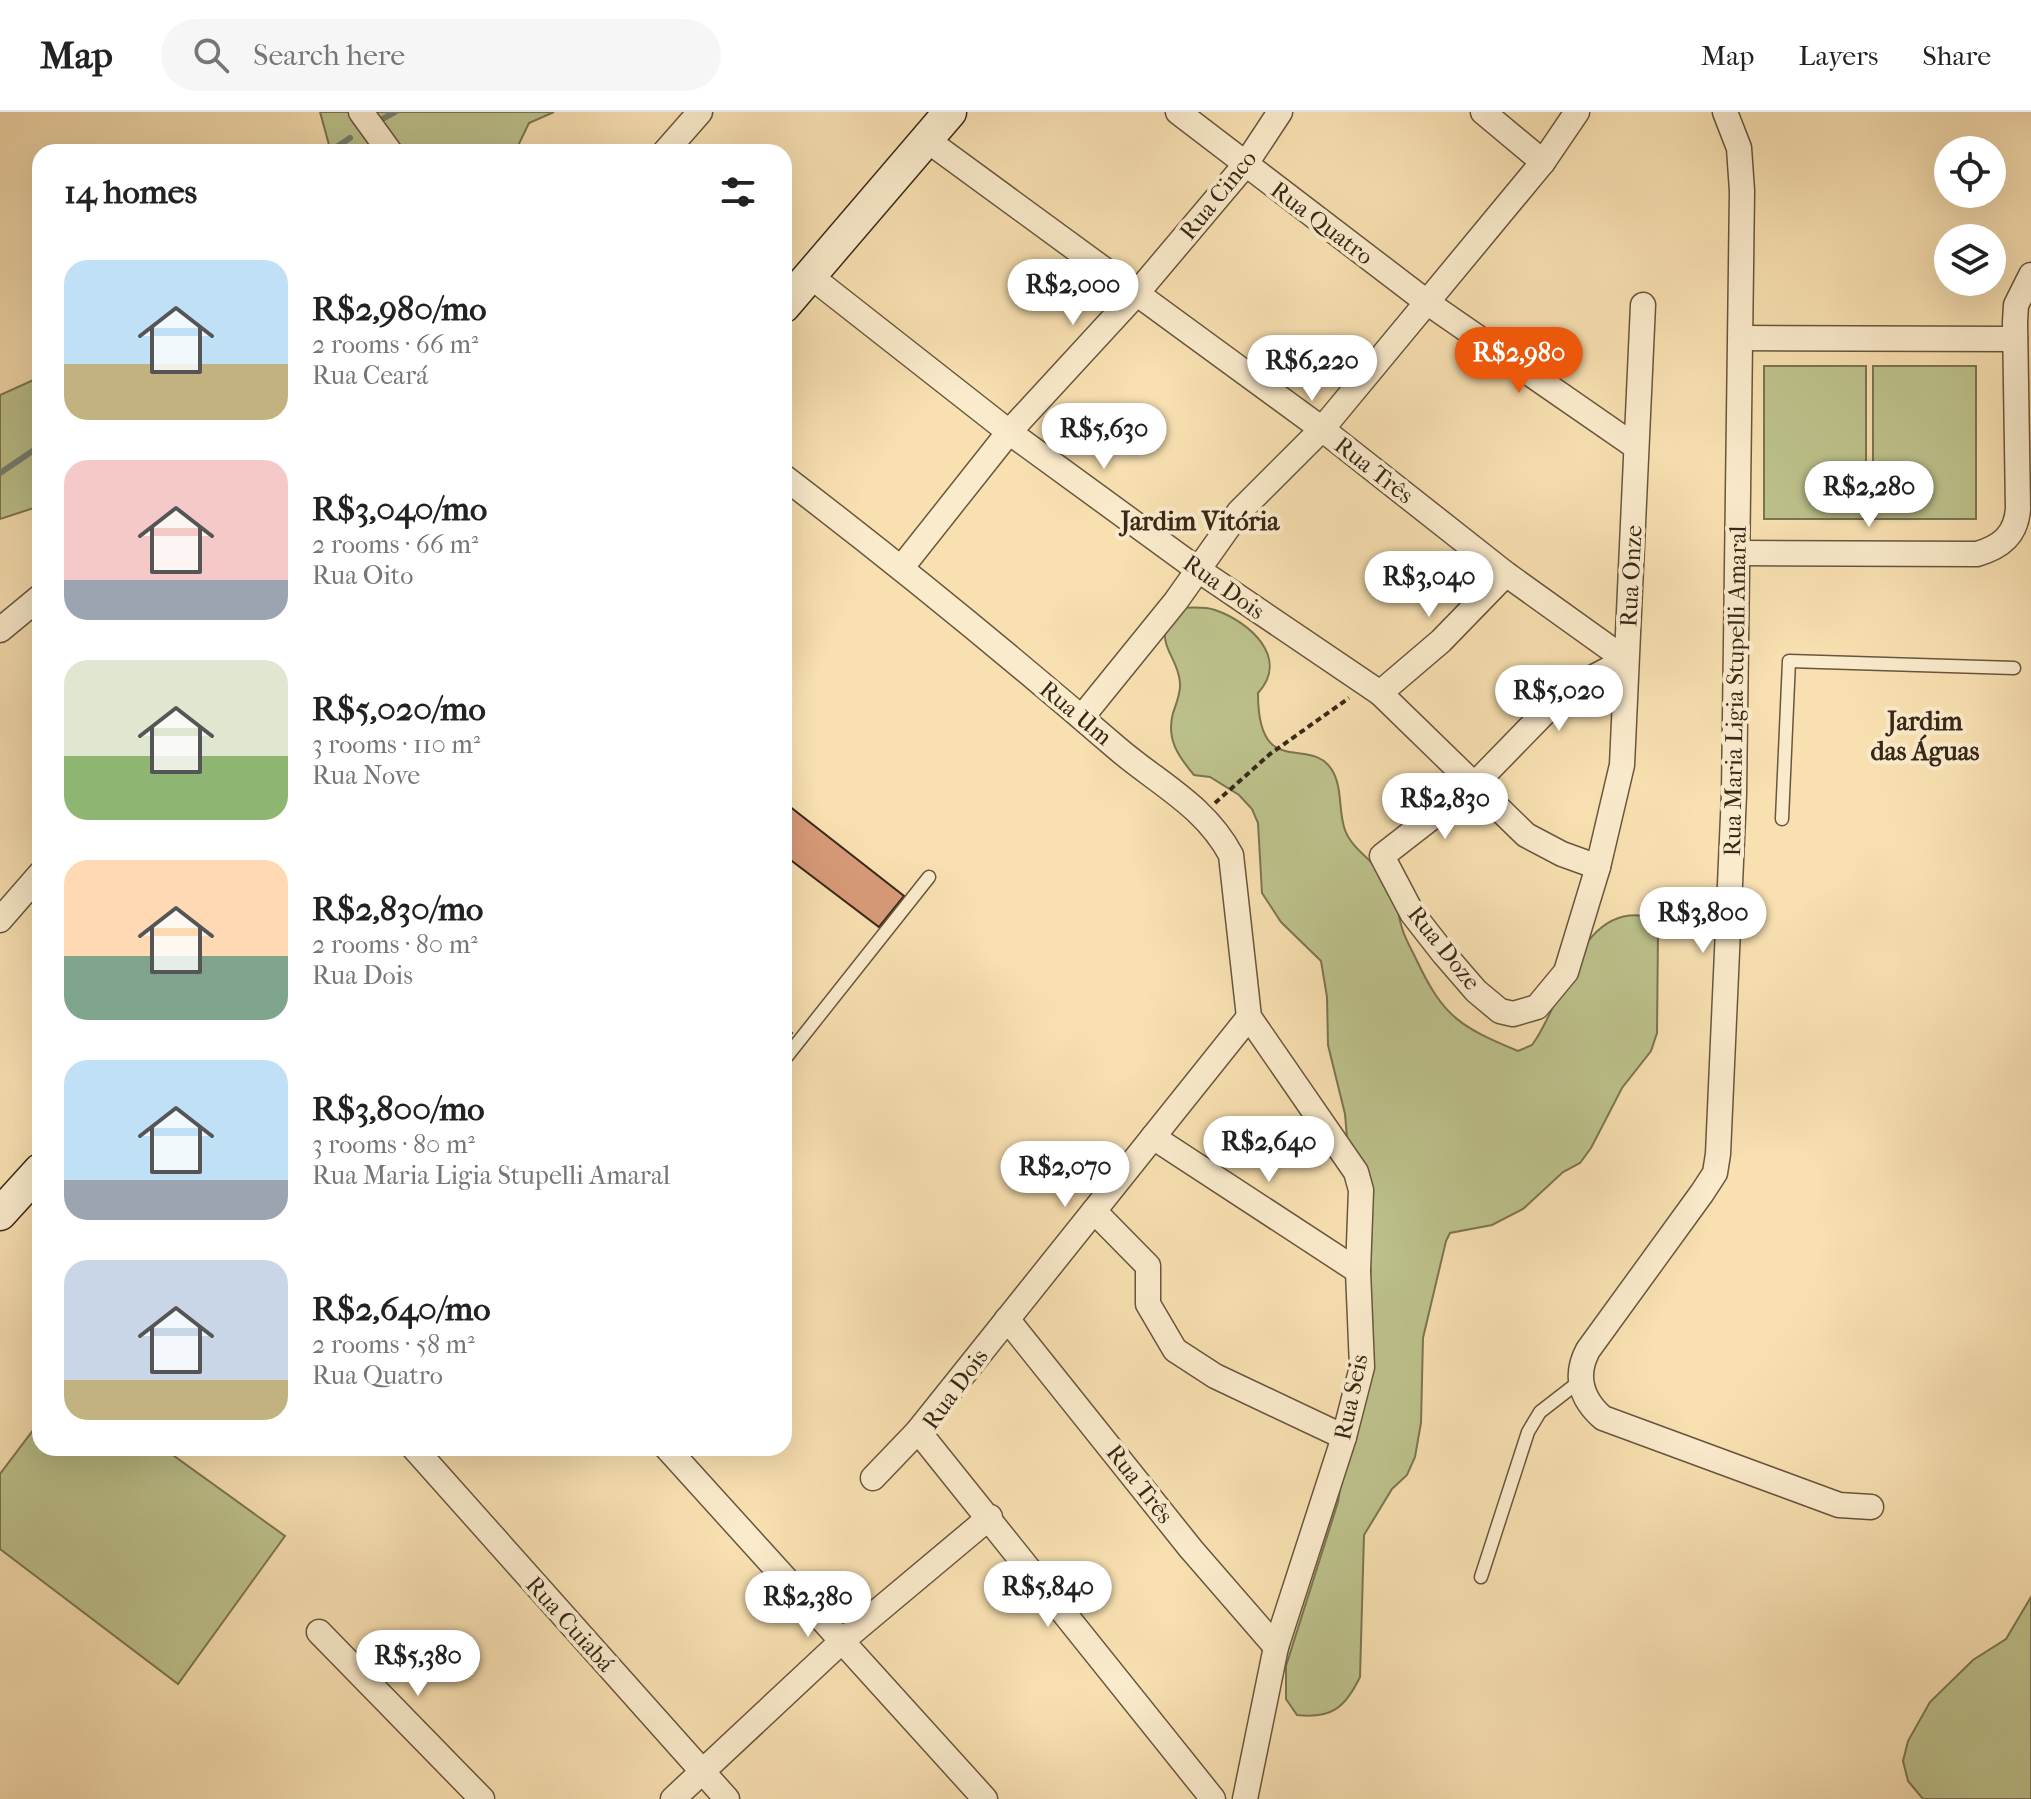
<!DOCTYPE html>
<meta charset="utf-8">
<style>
body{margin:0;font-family:"IM FELL French Canon",serif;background:#f6f6f6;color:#222;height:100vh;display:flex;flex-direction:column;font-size:30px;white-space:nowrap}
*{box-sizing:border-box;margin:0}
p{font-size:26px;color:#767676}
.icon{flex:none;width:44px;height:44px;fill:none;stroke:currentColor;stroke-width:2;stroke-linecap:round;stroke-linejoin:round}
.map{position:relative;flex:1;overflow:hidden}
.drawer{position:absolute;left:32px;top:32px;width:760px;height:1312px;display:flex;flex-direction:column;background:#fff;border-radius:24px;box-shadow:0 8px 32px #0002}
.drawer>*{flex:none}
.buttons{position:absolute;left:1934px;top:24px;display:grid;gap:16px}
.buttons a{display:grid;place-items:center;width:72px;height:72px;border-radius:50%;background:#fff;box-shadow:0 8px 32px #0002;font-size:40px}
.price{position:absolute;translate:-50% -68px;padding:0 18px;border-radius:28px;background:#fff;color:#222;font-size:26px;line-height:52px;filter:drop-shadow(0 2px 4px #0008)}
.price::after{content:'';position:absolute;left:50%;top:48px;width:24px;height:18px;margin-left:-12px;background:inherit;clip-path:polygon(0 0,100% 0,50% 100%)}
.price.on{background:#ea580c;color:#fff}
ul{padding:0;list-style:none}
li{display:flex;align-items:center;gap:24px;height:200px;padding:0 32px}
li span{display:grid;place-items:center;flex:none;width:224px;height:160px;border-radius:24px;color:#555}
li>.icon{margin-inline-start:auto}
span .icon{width:96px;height:96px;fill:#fffc;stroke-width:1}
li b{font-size:34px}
h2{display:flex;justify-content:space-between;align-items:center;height:96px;padding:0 32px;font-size:34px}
header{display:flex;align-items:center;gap:48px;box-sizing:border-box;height:112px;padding:0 40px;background:#fff;border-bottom:2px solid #e0e0e0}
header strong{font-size:38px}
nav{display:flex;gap:44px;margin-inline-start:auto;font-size:28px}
.search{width:560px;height:72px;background:#f6f6f6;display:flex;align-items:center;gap:20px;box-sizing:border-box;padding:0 28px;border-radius:44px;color:#767676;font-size:30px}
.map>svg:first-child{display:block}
.green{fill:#bdc28c;stroke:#7b7552;stroke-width:2}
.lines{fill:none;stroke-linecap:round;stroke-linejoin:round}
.stream{stroke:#758173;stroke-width:6}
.building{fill:#d99b79;stroke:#392818;stroke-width:2}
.lane-casing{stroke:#69563e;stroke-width:15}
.street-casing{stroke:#69563e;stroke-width:27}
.secondary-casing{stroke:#392818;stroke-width:35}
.path{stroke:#392818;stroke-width:4;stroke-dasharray:6 4;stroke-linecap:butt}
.lane{stroke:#faebcc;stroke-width:12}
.street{stroke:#faebcc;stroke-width:24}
.secondary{stroke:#faebcc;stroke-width:32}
.labels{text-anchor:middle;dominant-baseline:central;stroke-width:8;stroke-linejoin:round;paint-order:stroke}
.street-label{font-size:24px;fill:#392818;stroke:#faebcc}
.neighbourhood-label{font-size:26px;font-weight:bold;fill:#392818;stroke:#faebcc}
</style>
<header>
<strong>Map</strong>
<div class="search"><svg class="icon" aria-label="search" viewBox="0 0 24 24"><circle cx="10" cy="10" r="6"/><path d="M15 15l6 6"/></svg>Search here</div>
<nav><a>Map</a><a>Layers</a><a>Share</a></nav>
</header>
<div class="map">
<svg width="2031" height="1687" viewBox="0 0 2031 1687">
<rect width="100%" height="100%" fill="#f8e0b1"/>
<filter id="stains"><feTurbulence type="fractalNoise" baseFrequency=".0025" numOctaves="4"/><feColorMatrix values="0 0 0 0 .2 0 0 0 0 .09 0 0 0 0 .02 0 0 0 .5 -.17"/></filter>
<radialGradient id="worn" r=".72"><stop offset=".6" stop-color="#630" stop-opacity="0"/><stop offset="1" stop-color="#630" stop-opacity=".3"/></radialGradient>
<!-- green -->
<g class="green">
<polygon points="320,0 554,0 529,11 515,40 331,40"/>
<rect x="1764" y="254" width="102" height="153"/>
<rect x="1873" y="254" width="103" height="153"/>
<polygon points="40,265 40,394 0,407 0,283"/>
<path d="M 1177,496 C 1188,496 1204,494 1215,498 C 1250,510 1290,546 1258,581 C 1258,670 1310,622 1332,658 C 1343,676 1338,699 1345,718 C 1352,738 1377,751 1388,769 C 1397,783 1397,801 1402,816 C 1405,827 1412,838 1417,849 C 1444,906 1461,915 1518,939 L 1532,933 C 1564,891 1579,788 1650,805 L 1658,820 L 1657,921 L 1651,939 L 1622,976 L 1591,1036 L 1580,1051 L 1563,1060 L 1523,1097 L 1492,1113 L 1450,1121 L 1446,1129 L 1423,1226 L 1421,1311 L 1415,1345 L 1407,1363 L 1392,1377 L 1364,1423 L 1360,1565 C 1345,1596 1331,1607 1297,1603 L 1286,1587 L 1286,1554 L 1338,1390 L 1370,1181 L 1368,1131 L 1347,1026 L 1345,1002 L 1328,933 L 1327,885 L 1321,849 L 1281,810 L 1262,781 L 1258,711 L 1252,697 L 1239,683 L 1210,665 L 1194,663 C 1178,644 1166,627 1173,601 C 1176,592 1181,581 1180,571 C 1178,540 1149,532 1177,496 Z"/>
<polygon points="40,1309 40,1336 163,1336 285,1424 178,1572 0,1437 0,1362"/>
<polygon points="2031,1485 2031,1687 1923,1687 1908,1669 1903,1649 1908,1629 1930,1590 1973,1548 2006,1527"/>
</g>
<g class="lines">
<!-- stream -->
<g class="stream">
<polyline points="379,9 395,0"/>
<polyline points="329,40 350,26"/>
<polyline points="0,361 40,334"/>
</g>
</g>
<!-- building -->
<g class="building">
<polygon points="784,690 904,784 879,815 784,743"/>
<polygon points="784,914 792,921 784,930"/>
</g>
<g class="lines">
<defs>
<g id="lane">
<polyline points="1782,707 1789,549 2014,556"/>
<polyline points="784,948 929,765"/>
<polyline points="1481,1465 1528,1320 1540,1300 1580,1269"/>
</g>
<g id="street">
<polyline points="361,0 390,40"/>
<polyline points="1178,0 1428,191 1636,335"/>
<polyline points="1483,0 1543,50"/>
<path d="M 1725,0 L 1739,36 L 1742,79 L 1734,682 L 1718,1042 L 1715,1061 L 1702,1081 L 1588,1238 C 1574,1264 1581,1287 1603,1306 L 1839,1393 L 1871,1395"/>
<polyline points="927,28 1322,317 1506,462 1626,548 1588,568 1551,594 1476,671 1382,744 1412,801 1444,842 1476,879 1500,899 1513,902 1537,895 1566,860 1598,755 1622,653 1643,193"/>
<polyline points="665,40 700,0"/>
<polyline points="809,163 1009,320 1197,457 1380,581 1526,723 1562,742 1598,755"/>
<polyline points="1741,226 2015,227"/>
<path d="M 784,365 C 898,452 1009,543 1118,637 C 1159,672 1205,694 1231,743 L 1249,905 L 1356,1060 L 1361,1078 L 1358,1159 L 1362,1255 L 1344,1325 L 1276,1535 L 1245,1687"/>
<path d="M 1739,441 L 1977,442 C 2001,435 2016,423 2018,397 L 2015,210 L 2016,193 L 2031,163"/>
<polyline points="902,455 1009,320 1137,181 1245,53 1280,0"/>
<polyline points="0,518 40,485"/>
<polyline points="1380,581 1441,529 1506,462"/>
<polyline points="1082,605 1176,489 1239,400 1322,317 1543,50 1577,0"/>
<polyline points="0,808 40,762"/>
<polyline points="1153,1025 1358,1159"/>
<polyline points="1094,1099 1148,1154 1148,1192 1175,1238 1215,1264 1344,1325"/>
<polyline points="1007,1207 1191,1437 1276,1535"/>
<polyline points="918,1319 1213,1687"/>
<polyline points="414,1336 727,1687"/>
<polyline points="667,1336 985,1687"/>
<polyline points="873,1366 918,1319 1249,905"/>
<polyline points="319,1520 482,1687"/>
<polyline points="673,1687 842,1529 990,1405"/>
</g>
<g id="secondary">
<polyline points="784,194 950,0"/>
<polyline points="0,1102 40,1058"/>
</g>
</defs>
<!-- lane casing -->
<use href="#lane" class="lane-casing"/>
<!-- street casing -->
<use href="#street" class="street-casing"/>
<!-- secondary casing -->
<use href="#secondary" class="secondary-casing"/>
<!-- path -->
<polyline class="path" points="1215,691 1270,642 1349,586"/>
<!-- lane -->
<use href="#lane" class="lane"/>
<!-- street -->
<use href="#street" class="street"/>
<!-- secondary -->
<use href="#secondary" class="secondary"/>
</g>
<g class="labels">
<!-- street labels -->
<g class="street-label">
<text transform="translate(1218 83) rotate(-51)">Rua Cinco</text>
<text transform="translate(1322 111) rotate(37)">Rua Quatro</text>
<text transform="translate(1374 358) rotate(38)">Rua Três</text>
<text transform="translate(1631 464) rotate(-87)">Rua Onze</text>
<text transform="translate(1224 475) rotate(35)">Rua Dois</text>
<text transform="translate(1735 579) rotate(-89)">Rua Maria Ligia Stupelli Amaral</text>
<text transform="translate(1076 601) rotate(40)">Rua Um</text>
<text transform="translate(1444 836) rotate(51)">Rua Doze</text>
<text transform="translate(955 1277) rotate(-54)">Rua Dois</text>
<text transform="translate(1351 1285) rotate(-78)">Rua Seis</text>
<text transform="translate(1140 1372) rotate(52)">Rua Três</text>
<text transform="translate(570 1512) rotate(48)">Rua Cuiabá</text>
</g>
<!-- neighbourhood labels -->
<g class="neighbourhood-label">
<text x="1200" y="409">Jardim Vitória</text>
<text x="1925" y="609">Jardim<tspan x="1925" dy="30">das Águas</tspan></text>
</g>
</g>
<rect width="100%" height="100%" filter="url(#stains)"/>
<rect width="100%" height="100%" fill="url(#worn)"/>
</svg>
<div class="buttons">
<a><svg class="icon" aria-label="locate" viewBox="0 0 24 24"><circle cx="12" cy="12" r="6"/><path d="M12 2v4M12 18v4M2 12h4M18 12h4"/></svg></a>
<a><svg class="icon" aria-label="layers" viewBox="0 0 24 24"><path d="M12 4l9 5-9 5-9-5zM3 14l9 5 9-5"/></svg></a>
</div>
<b class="price" style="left:1073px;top:215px">R$2,000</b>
<b class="price on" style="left:1519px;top:283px">R$2,980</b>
<b class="price" style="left:1312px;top:291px">R$6,220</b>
<b class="price" style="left:1104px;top:359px">R$5,630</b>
<b class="price" style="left:1869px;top:417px">R$2,280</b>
<b class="price" style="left:1429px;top:507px">R$3,040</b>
<b class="price" style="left:1559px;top:621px">R$5,020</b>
<b class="price" style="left:1445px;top:729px">R$2,830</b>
<b class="price" style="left:1703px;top:843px">R$3,800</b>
<b class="price" style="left:1269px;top:1072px">R$2,640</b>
<b class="price" style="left:1065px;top:1097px">R$2,070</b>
<b class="price" style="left:1048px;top:1517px">R$5,840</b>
<b class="price" style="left:808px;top:1527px">R$2,380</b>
<b class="price" style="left:418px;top:1586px">R$5,380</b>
<section class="drawer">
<h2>14 homes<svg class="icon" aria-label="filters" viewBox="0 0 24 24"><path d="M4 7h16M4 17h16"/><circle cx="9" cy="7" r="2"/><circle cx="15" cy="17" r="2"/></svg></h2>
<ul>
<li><span style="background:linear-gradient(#bfe0f5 65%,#c2b280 0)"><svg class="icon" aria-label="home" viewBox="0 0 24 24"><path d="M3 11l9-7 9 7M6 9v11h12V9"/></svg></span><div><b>R$2,980/mo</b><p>2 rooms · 66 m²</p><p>Rua Ceará</p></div></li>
<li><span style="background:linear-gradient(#f6c9c9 75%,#9aa5b1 0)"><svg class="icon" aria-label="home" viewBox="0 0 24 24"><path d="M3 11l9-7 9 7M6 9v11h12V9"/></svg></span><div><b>R$3,040/mo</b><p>2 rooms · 66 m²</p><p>Rua Oito</p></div></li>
<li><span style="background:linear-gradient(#dfe7d0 60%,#8fb573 0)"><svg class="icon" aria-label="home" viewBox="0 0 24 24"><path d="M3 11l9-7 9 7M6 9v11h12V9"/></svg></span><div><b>R$5,020/mo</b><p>3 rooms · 110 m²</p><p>Rua Nove</p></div></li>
<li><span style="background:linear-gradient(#ffd9b3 60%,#7fa58c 0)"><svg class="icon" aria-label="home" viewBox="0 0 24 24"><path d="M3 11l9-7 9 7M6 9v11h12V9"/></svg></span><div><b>R$2,830/mo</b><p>2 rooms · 80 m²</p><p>Rua Dois</p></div></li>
<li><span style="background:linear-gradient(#bfe0f5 75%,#9aa5b1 0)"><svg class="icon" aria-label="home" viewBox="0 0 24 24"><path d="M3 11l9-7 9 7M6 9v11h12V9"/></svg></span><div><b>R$3,800/mo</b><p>3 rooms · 80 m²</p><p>Rua Maria Ligia Stupelli Amaral</p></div></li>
<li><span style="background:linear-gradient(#c9d6e8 75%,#c2b280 0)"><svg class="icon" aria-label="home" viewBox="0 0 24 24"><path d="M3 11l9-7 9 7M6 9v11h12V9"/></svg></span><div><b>R$2,640/mo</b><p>2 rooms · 58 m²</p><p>Rua Quatro</p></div></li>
</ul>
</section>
</div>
